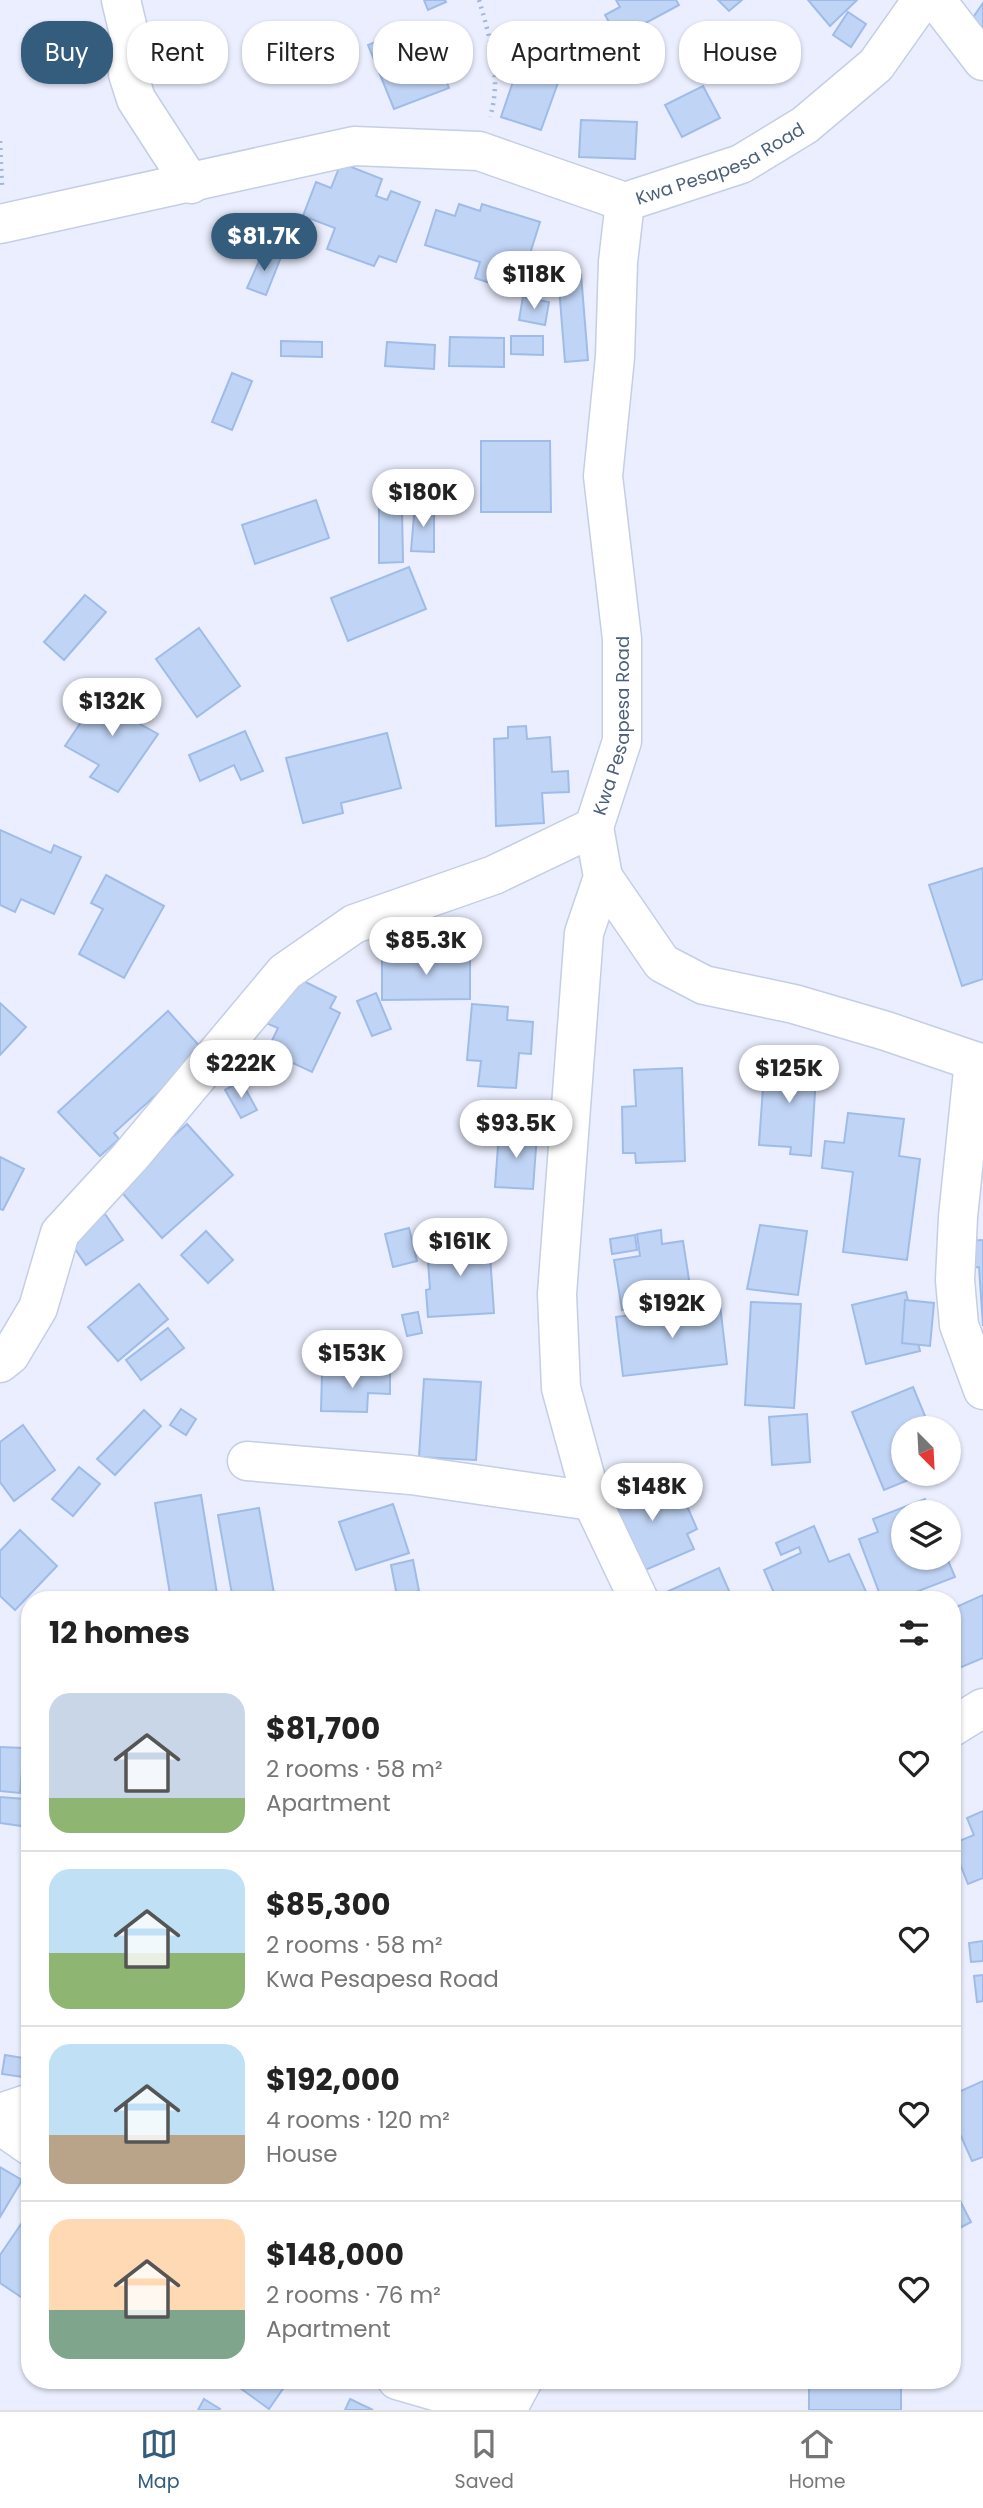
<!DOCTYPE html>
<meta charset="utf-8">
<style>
body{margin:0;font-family:Poppins,sans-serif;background:#f2f2f2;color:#222;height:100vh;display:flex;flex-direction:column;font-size:26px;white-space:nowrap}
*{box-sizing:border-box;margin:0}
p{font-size:23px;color:#767676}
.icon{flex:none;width:38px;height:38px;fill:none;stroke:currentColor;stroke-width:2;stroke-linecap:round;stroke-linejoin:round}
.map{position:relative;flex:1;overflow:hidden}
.panel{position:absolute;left:21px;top:1591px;width:940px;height:798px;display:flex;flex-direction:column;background:#fff;border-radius:28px;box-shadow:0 2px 5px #0004}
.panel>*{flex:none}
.banner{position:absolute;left:21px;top:21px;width:942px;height:63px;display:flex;gap:14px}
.needle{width:46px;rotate:156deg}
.buttons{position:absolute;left:891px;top:1416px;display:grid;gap:14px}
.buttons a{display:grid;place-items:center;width:70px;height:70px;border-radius:50%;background:#fff;box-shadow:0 2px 5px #0004;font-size:35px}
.price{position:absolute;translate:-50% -60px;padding:0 16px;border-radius:24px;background:#fff;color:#222;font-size:23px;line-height:46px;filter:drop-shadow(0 2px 4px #0008)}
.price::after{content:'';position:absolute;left:50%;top:42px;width:21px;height:16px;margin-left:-10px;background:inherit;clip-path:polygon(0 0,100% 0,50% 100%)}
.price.selected{background:#345c7d;color:#fff}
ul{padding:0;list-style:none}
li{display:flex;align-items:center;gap:21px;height:175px;padding:0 28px}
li+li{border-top:2px solid #e0e0e0}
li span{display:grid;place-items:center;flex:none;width:196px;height:140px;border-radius:21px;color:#555}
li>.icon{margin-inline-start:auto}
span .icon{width:84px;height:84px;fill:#fffc;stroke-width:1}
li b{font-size:30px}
h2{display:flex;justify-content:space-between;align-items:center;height:84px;padding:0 28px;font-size:30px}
.pill{padding:0 24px;border-radius:28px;background:#fff;box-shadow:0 2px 5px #0004;font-size:24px;line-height:63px}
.pill.selected{background:#345c7d;color:#fff}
.menu{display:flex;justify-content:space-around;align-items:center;height:98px;border-top:2px solid #e0e0e0;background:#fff;font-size:19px;color:#767676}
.menu a{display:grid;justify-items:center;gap:4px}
.menu .selected{color:#345c7d}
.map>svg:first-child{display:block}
.building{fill:#c0d4f5;stroke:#9fbce9;stroke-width:2}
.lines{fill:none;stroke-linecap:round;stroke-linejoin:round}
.minor-casing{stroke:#c4cee4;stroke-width:41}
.path{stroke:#a2b8db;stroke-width:4.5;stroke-dasharray:2 5;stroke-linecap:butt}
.minor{stroke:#fff;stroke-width:38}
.labels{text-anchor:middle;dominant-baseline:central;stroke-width:7;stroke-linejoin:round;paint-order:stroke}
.street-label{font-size:18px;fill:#4b5f7b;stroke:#f2f4ff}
</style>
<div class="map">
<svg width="983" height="2410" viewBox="0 0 983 2410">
<rect width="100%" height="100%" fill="#eaeefe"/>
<!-- building -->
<g class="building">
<polygon points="424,0 445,0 446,2 428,10"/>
<polygon points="616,0 676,0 679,5 618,38 605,15 620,7"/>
<polygon points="718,0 742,0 729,11"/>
<polygon points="808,0 857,0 830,26"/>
<polygon points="983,3 983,38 967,26"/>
<polygon points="848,12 866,24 851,47 833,35"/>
<polygon points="423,23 449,88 394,109 368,45"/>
<polygon points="524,49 565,63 541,130 501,117"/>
<polygon points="703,86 720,118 682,137 665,105"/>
<polygon points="581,120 637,122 635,159 579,157"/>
<polygon points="341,163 382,179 376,196 387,200 391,191 420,202 396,262 379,256 374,266 327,249 335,228 303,216 316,182 331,188"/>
<polygon points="459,204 480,211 482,204 540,222 522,279 513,276 508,289 475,278 480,262 425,245 436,210 455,216"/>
<polygon points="264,250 281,257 266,295 247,288"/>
<polygon points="581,274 588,360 565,362 558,275"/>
<polygon points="523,297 549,302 545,325 519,320"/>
<polygon points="511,336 543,336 543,355 511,354"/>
<polygon points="450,337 504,338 504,367 449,366"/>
<polygon points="281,341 322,342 322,357 281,356"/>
<polygon points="387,342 435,345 434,369 385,366"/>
<polygon points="232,373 252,381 232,430 212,422"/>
<polygon points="481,441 550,441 551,512 481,512"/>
<polygon points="316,500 329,538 255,564 242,525"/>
<polygon points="415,504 434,505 434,552 411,551"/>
<polygon points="379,508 402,508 403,562 379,563"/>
<polygon points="409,567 426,609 348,641 331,598"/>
<polygon points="85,595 106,612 64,660 44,642"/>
<polygon points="199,628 240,686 197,717 156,659"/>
<polygon points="106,685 140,707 133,720 158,734 118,792 90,777 99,765 65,746"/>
<polygon points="526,726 527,739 550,737 552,772 568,771 569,792 542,793 544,823 496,826 494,739 508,738 508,727"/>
<polygon points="245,731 263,771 241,780 234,765 200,781 189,755"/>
<polygon points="387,733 401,788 341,803 343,813 303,823 286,758"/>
<polygon points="0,830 51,853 54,845 81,857 54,914 21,899 15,912 0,905"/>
<polygon points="983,868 983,979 962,986 929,885"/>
<polygon points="106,875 164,906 124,978 79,954 103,909 91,903"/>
<polygon points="402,919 413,943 461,921 469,938 422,960 431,979 410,989 382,929"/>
<polygon points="382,954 470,954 470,999 382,1000"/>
<polygon points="289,974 336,997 330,1008 340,1013 312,1072 267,1051 278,1028 266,1023"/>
<polygon points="376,993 391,1029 372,1036 357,1001"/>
<polygon points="0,1003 26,1027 0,1055"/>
<polygon points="472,1004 508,1007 507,1020 533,1022 531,1054 519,1053 516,1088 478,1086 481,1061 467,1060"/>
<polygon points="168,1011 204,1051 114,1133 119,1139 100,1156 58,1112"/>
<polygon points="765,1058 817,1061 811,1156 790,1154 791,1147 759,1145"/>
<polygon points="682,1068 685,1161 636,1163 635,1153 623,1153 622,1107 636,1106 634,1070"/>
<polygon points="241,1081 257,1110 241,1118 225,1090"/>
<polygon points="848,1113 904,1119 899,1156 920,1159 907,1260 843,1252 853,1172 822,1168 825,1141 844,1143"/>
<polygon points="187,1124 233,1175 162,1238 117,1187"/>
<polygon points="499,1132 537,1134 533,1189 495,1187"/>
<polygon points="0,1157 24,1169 3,1210 0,1209"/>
<polygon points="105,1214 123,1240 86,1265 69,1240"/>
<polygon points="760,1225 807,1231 798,1295 747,1289"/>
<polygon points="409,1228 417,1261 393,1267 385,1234"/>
<polygon points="661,1230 662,1244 683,1241 692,1299 622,1310 614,1260 640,1256 637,1234"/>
<polygon points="206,1231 233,1260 208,1283 181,1255"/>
<polygon points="467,1233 467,1242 489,1241 494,1313 428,1317 426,1290 430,1289 428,1261 436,1260 434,1235"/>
<polygon points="635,1235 637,1250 612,1254 610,1239"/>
<polygon points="983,1240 983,1326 979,1267 967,1268 965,1241"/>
<polygon points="139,1284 168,1319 118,1361 88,1327"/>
<polygon points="906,1292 920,1351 866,1364 852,1305"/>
<polygon points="905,1300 934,1303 930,1346 902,1343"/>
<polygon points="751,1302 801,1304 794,1408 745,1405"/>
<polygon points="720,1305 727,1364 623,1376 616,1317"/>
<polygon points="418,1312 422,1333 407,1336 402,1315"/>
<polygon points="168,1328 184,1348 141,1380 126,1360"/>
<polygon points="322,1372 390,1373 390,1394 368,1393 367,1412 321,1411"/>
<polygon points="424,1379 481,1382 476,1460 419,1457"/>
<polygon points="913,1387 930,1428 903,1428 903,1474 923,1474 884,1490 852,1412"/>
<polygon points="181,1409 196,1419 186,1435 170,1425"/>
<polygon points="144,1410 161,1426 115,1475 97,1459"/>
<polygon points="807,1414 810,1462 772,1465 769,1417"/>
<polygon points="23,1425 55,1470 14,1501 0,1482 0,1442"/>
<polygon points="79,1467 100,1484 73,1516 52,1499"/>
<polygon points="647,1482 652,1494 677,1483 697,1529 687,1534 694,1549 643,1571 599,1502"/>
<polygon points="201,1495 218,1600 171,1600 155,1503"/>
<polygon points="925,1499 930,1512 903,1512 903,1558 947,1558 955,1577 908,1595 910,1600 882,1600 859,1539 878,1532 873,1519"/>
<polygon points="393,1504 409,1553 356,1570 339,1522"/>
<polygon points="259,1508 275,1599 233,1600 218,1515"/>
<polygon points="814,1526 829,1562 849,1554 868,1596 860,1600 777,1600 764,1570 801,1553 799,1547 781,1555 776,1543"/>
<polygon points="20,1530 57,1566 15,1610 0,1596 0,1551"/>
<polygon points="413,1560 419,1591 397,1596 391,1565"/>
<polygon points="719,1568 733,1600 663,1600 660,1595"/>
<polygon points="983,1595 983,1658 952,1671 952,1609"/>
<polygon points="0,1747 24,1748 20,1793 0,1791"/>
<polygon points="0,1797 25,1799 22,1826 0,1823"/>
<polygon points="983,1811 983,1878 968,1884 952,1844 974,1835 967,1818"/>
<polygon points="983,1941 983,1961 971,1962 969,1943"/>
<polygon points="983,1975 983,2001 977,2002 974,1976"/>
<polygon points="5,2055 30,2059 30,2078 2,2074"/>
<polygon points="983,2081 983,2157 972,2161 952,2116 952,2095"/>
<polygon points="0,2167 22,2180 0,2217"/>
<polygon points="955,2191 971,2222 952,2232 952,2192"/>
<polygon points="30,2211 30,2297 27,2301 0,2283 0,2255"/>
<polygon points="229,2380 289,2380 269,2409"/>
<rect x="809" y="2380" width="92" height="30"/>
<polygon points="204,2399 220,2409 219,2410 198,2410"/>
<polygon points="350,2399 373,2410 345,2410"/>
</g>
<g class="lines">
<defs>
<g id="minor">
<polyline points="121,0 131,42 128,74 136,99 191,184"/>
<polyline points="936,0 983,61"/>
<polyline points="0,224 354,146 479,151 625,202"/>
<polyline points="594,827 603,877 584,933 557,1294 561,1388 592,1501 639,1600"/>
<polyline points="603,877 662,963 704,985 794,1004 886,1031 983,1064"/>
<polyline points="974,1061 958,1217 955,1280 959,1325 983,1390"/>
<path id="s1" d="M 0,1363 L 10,1355 L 38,1308 L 60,1233 L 130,1157 L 285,972 L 354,924 L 494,875 L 594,827 L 622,741 L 622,639 L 603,476 L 615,357 L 618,262 L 625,202 L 741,164 L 805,125 L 876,65 L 922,0"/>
<polyline points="247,1461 411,1475 592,1501"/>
<polyline points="952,1727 983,1708"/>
<polyline points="0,2113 30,2103"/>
<polyline points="0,2125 30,2146"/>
<polyline points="397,2380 500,2410"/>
<polyline points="507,2410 523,2380"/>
</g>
</defs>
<!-- minor casing -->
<use href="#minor" class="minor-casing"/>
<!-- path -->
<g class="path">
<path d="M 479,0 C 490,37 502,79 490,117"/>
<polyline points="0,141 2,185"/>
</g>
<!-- minor -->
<use href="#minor" class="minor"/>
</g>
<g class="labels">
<!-- street labels -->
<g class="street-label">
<text stroke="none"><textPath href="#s1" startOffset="1568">Kwa Pesapesa Road</textPath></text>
<text stroke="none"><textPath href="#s1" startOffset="938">Kwa Pesapesa Road</textPath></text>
</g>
</g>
</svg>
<div class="buttons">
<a><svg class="needle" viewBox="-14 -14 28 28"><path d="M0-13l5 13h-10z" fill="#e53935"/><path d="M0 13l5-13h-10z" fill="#767676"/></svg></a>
<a><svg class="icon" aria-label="layers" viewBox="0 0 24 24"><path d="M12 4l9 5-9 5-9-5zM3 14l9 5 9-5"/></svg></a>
</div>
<b class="price selected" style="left:264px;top:273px">$81.7K</b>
<b class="price" style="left:534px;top:311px">$118K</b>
<b class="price" style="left:423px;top:529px">$180K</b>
<b class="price" style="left:112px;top:738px">$132K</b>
<b class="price" style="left:426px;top:977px">$85.3K</b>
<b class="price" style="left:241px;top:1100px">$222K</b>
<b class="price" style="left:789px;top:1105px">$125K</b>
<b class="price" style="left:516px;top:1160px">$93.5K</b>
<b class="price" style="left:460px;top:1278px">$161K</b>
<b class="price" style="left:672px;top:1340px">$192K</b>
<b class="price" style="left:352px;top:1390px">$153K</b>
<b class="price" style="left:652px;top:1523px">$148K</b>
<div class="banner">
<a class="pill selected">Buy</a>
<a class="pill">Rent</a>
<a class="pill">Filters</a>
<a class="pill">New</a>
<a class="pill">Apartment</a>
<a class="pill">House</a>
</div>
<section class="panel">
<h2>12 homes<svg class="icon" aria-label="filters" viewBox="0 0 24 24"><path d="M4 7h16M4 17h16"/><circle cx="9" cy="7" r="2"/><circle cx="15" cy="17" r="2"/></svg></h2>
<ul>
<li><span style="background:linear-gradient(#c9d6e8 75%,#8fb573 0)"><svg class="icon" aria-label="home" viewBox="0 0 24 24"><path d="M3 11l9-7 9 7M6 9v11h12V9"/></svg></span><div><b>$81,700</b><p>2 rooms · 58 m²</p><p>Apartment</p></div><svg class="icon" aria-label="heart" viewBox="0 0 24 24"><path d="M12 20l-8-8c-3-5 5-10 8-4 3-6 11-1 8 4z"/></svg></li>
<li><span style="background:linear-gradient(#bfe0f5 60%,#8fb573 0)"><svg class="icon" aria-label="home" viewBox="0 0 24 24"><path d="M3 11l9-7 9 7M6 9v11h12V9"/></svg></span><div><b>$85,300</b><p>2 rooms · 58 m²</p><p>Kwa Pesapesa Road</p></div><svg class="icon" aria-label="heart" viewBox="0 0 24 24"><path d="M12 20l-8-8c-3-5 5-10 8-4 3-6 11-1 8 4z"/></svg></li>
<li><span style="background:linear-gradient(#bfe0f5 65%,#b9a48a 0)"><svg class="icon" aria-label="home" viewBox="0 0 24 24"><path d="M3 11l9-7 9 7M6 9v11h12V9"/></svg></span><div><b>$192,000</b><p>4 rooms · 120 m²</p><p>House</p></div><svg class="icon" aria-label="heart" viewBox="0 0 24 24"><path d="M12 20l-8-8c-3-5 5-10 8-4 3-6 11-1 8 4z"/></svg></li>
<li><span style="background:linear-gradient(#ffd9b3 65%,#7fa58c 0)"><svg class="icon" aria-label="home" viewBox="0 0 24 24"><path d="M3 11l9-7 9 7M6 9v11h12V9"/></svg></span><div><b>$148,000</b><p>2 rooms · 76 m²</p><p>Apartment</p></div><svg class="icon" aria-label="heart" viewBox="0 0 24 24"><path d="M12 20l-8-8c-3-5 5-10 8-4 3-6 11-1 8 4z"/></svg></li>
</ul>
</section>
</div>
<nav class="menu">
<a class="selected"><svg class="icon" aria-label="map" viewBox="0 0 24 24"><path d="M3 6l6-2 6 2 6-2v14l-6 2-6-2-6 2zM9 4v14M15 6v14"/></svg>Map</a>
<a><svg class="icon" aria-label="saved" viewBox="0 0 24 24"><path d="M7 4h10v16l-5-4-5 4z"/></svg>Saved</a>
<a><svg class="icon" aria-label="home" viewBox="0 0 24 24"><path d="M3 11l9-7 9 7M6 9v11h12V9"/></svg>Home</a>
</nav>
